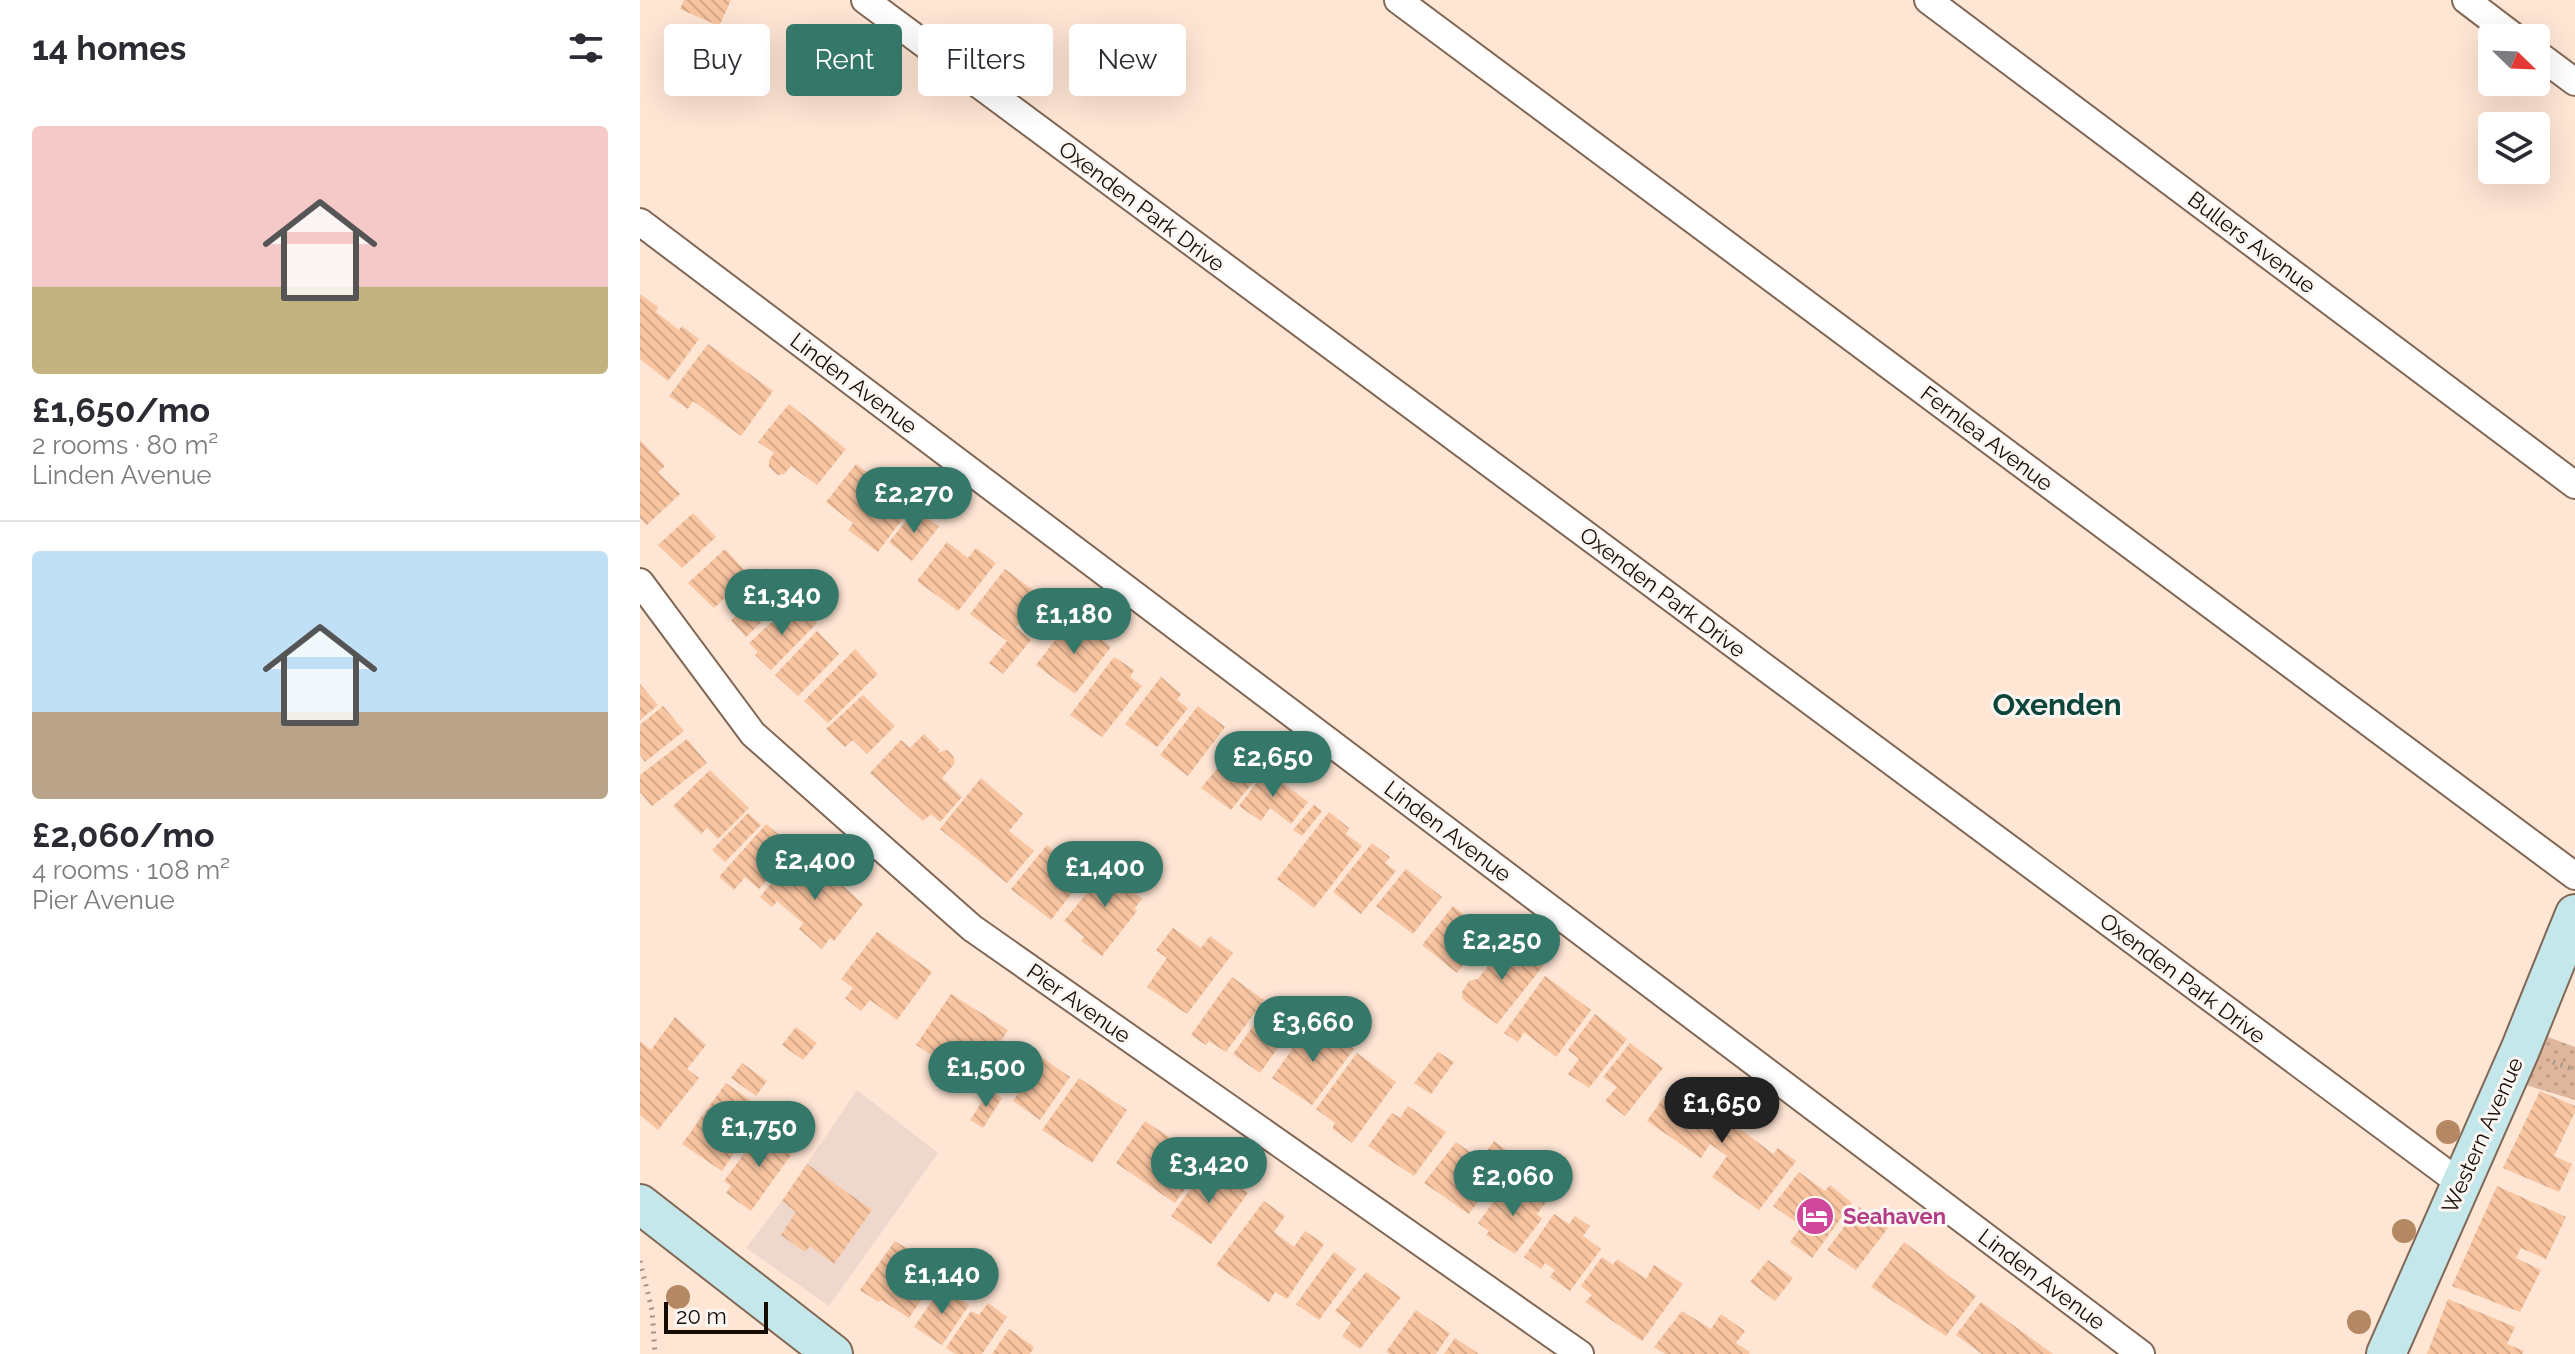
<!DOCTYPE html>
<meta charset="utf-8">
<style>
body{margin:0;font-family:Raleway,sans-serif;background:#f7f7f7;color:#2b2b33;height:100vh;display:flex;flex-direction:column;font-size:30px;white-space:nowrap}
*{box-sizing:border-box;margin:0}
p{font-size:26px;color:#7c7c81}
.icon{flex:none;width:44px;height:44px;fill:none;stroke:currentColor;stroke-width:2;stroke-linecap:round;stroke-linejoin:round}
.map{position:relative;flex:1;overflow:hidden}
.panel{display:flex;flex-direction:column;background:#fff;width:640px}
.panel>*{flex:none}
.hud{position:absolute;left:24px;top:24px;width:760px;height:72px;display:flex;gap:16px}
.needle{width:52px;rotate:113deg}
.fabs{position:absolute;left:1838px;top:24px;display:grid;gap:16px}
.fabs a{display:grid;place-items:center;width:72px;height:72px;border-radius:8px;background:#fff;box-shadow:0 8px 32px #0002;font-size:40px}
.scale{position:absolute;left:24px;bottom:20px;width:104px;box-sizing:border-box;padding-left:8px;border:4px solid #150b05;border-top:0;font-size:22px;line-height:28px;white-space:nowrap;color:#150b05;-webkit-text-stroke:6px #fcf6f2;paint-order:stroke}
.price{position:absolute;translate:-50% -68px;padding:0 18px;border-radius:28px;background:#357768;color:#fff;font-size:26px;line-height:52px;filter:drop-shadow(0 2px 4px #0008)}
.price::after{content:'';position:absolute;left:50%;top:48px;width:24px;height:18px;margin-left:-12px;background:inherit;clip-path:polygon(0 0,100% 0,50% 100%)}
.price.active{background:#222;color:#fff}
ul{padding:0;list-style:none}
li{display:grid;align-content:center;gap:16px;height:424px;padding:0 32px}
li+li{border-top:2px solid #e1e1e2}
li span{display:grid;place-items:center;height:248px;border-radius:8px;color:#555}
li>.icon{margin-inline-start:auto}
span .icon{width:144px;height:144px;fill:#fffc;stroke-width:1}
li b{font-size:34px}
h2{display:flex;justify-content:space-between;align-items:center;height:96px;padding:0 32px;font-size:34px}
.pill{padding:0 28px;border-radius:8px;background:#fff;box-shadow:0 8px 32px #0002;font-size:28px;line-height:72px}
.pill.active{background:#357768;color:#fff}
main{display:flex;flex:1;min-height:0}
.map>svg:first-child{display:block}
.education{fill:#eed7cc}
.grass{fill:url(#grass-dots)}
.building{fill:url(#building-back-hatch)}
.lines{fill:none;stroke-linecap:round;stroke-linejoin:round}
.street-casing{stroke:#826754;stroke-width:30}
.secondary-casing{stroke:#826754;stroke-width:42}
.path{stroke:#a89487;stroke-width:5;stroke-dasharray:2 6;stroke-linecap:butt}
.street{stroke:#fff;stroke-width:26}
.secondary{stroke:#c3e7ea;stroke-width:38}
.tree{fill:#b38862}
.labels{text-anchor:middle;dominant-baseline:central;stroke-width:6;stroke-linejoin:round;paint-order:stroke}
.street-label{font-size:22px;fill:#150b05;stroke:#fcf6f2}
.hotel-label{font-size:22px;font-weight:bold;fill:#b23c85;stroke:#fcf6f2;text-anchor:start}
.district-label{font-size:30px;font-weight:bold;fill:#0c453a;stroke:#fcf6f2}
</style>
<main>
<section class="panel">
<h2>14 homes<svg class="icon" aria-label="filters" viewBox="0 0 24 24"><path d="M4 7h16M4 17h16"/><circle cx="9" cy="7" r="2"/><circle cx="15" cy="17" r="2"/></svg></h2>
<ul>
<li><span style="background:linear-gradient(#f6c9c9 65%,#c2b280 0)"><svg class="icon" aria-label="home" viewBox="0 0 24 24"><path d="M3 11l9-7 9 7M6 9v11h12V9"/></svg></span><div><b>£1,650/mo</b><p>2 rooms · 80 m²</p><p>Linden Avenue</p></div></li>
<li><span style="background:linear-gradient(#bfe0f5 65%,#b9a48a 0)"><svg class="icon" aria-label="home" viewBox="0 0 24 24"><path d="M3 11l9-7 9 7M6 9v11h12V9"/></svg></span><div><b>£2,060/mo</b><p>4 rooms · 108 m²</p><p>Pier Avenue</p></div></li>
</ul>
</section>
<div class="map">
<svg width="1935" height="1354" viewBox="0 0 1935 1354">
<defs>
<pattern id="grass-dots" width="8" height="8" patternUnits="userSpaceOnUse" patternTransform="scale(2)"><rect width="8" height="8" fill="#deb69b"/><path d="M2 2h.1M6 6h.1" fill="none" stroke="#be9b84" stroke-width="1.8" stroke-linecap="round"/></pattern>
<pattern id="building-back-hatch" width="6" height="6" patternUnits="userSpaceOnUse" patternTransform="scale(2)"><rect width="6" height="6" fill="#f9c5a1"/><path d="M-1 5l2 2M0 0l6 6M5-1l2 2" fill="none" stroke="#d5a889"/></pattern>
</defs>
<rect width="100%" height="100%" fill="#fee5d4"/>
<!-- education -->
<polygon class="education" points="217,1090 298,1153 189,1306 106,1248 142,1201"/>
<!-- grass -->
<polygon class="grass" points="1908,1037 1935,1047 1935,1100 1886,1085"/>
<!-- building -->
<g class="building">
<polygon points="44,0 91,0 79,26 40,9"/>
<polygon points="0,294 18,307 16,312 39,330 42,326 59,339 28,381 0,359"/>
<polygon points="68,344 133,391 101,436 53,401 48,409 29,396"/>
<polygon points="149,404 206,449 177,485 151,466 144,474 138,475 129,467 129,460 134,453 118,442"/>
<polygon points="0,440 25,466 18,472 40,494 7,525 0,518"/>
<polygon points="216,464 272,506 238,552 208,530 213,523 186,502"/>
<polygon points="276,509 299,527 272,561 249,542"/>
<polygon points="53,513 76,537 42,568 18,545"/>
<polygon points="307,542 328,558 336,548 356,563 318,611 277,581"/>
<polygon points="85,549 109,575 74,608 48,583"/>
<polygon points="127,568 151,593 106,637 91,620 97,615 87,605"/>
<polygon points="365,569 401,596 376,627 391,640 363,674 349,663 367,641 330,614"/>
<polygon points="162,608 177,623 131,670 115,655 118,652 109,643 145,610 152,618"/>
<polygon points="432,618 471,647 435,694 396,665"/>
<polygon points="177,631 199,654 158,696 135,675"/>
<polygon points="215,649 238,674 188,723 164,701"/>
<polygon points="474,657 494,670 490,677 502,686 462,737 430,715"/>
<polygon points="521,677 541,694 537,700 548,708 517,747 485,724"/>
<polygon points="0,684 18,705 0,720"/>
<polygon points="223,695 255,726 227,754 213,740 205,747 186,729"/>
<polygon points="23,706 44,731 5,762 0,755 0,725"/>
<polygon points="558,706 585,727 548,776 520,755"/>
<polygon points="284,734 300,750 297,753 307,750 313,756 315,763 302,778 322,797 300,822 291,814 283,821 230,773 261,740 270,748"/>
<polygon points="47,739 67,763 12,806 0,792 0,775"/>
<polygon points="599,742 628,763 591,810 561,788"/>
<polygon points="70,770 109,808 78,839 67,828 61,834 33,806"/>
<polygon points="626,770 668,802 651,824 630,808 621,821 599,806"/>
<polygon points="341,778 383,814 369,831 394,851 367,883 300,829"/>
<polygon points="674,805 682,811 662,836 653,830"/>
<polygon points="689,812 709,828 706,834 722,846 674,908 637,879"/>
<polygon points="108,813 121,825 85,862 72,850"/>
<polygon points="126,824 155,848 119,889 105,877 94,890 79,877"/>
<polygon points="732,843 750,857 745,863 756,871 721,914 693,892"/>
<polygon points="407,845 429,863 436,852 453,866 411,920 371,889"/>
<polygon points="171,857 223,904 194,941 190,938 182,949 159,929 163,923 137,901 132,907 120,897 141,872 152,881"/>
<polygon points="472,862 496,881 490,889 502,899 494,909 497,911 462,956 441,941 444,937 424,921"/>
<polygon points="766,869 802,897 773,934 736,906"/>
<polygon points="813,906 847,933 817,973 782,945"/>
<polygon points="533,928 561,948 570,936 593,953 547,1014 507,987 527,958 516,950"/>
<polygon points="237,932 292,972 257,1020 230,1000 221,1011 205,998 213,988 201,979"/>
<polygon points="868,940 904,965 857,1024 826,1002 822,997 822,992 829,981 838,979"/>
<polygon points="905,976 951,1010 916,1057 884,1032 878,1042 864,1033"/>
<polygon points="592,977 624,1000 586,1052 569,1041 566,1045 551,1035"/>
<polygon points="311,994 368,1030 335,1083 276,1045"/>
<polygon points="634,997 661,1016 620,1073 593,1054"/>
<polygon points="955,1014 987,1039 949,1088 928,1074 939,1059 928,1050"/>
<polygon points="35,1017 66,1045 47,1069 59,1078 18,1130 0,1115 0,1041 11,1050"/>
<polygon points="677,1024 714,1049 672,1105 632,1078 666,1029 672,1033"/>
<polygon points="156,1027 177,1043 163,1060 142,1045"/>
<polygon points="990,1043 1023,1068 985,1116 965,1101 977,1087 963,1077"/>
<polygon points="387,1047 430,1077 400,1120 373,1101 381,1089 366,1079"/>
<polygon points="798,1052 814,1062 791,1094 774,1083"/>
<polygon points="717,1053 756,1082 712,1143 692,1128 695,1123 676,1109"/>
<polygon points="102,1063 127,1081 116,1096 91,1078"/>
<polygon points="439,1078 487,1110 452,1163 402,1130"/>
<polygon points="1036,1080 1133,1154 1138,1148 1156,1161 1119,1210 1072,1177 1087,1156 1070,1144 1061,1158 1007,1121"/>
<polygon points="86,1083 124,1110 82,1171 42,1144"/>
<polygon points="350,1090 362,1098 343,1128 330,1120"/>
<polygon points="1900,1091 1935,1106 1935,1112 1914,1156 1932,1164 1919,1192 1863,1168"/>
<polygon points="768,1106 806,1132 774,1176 728,1146 752,1113 760,1118"/>
<polygon points="505,1121 565,1161 535,1203 476,1163"/>
<polygon points="139,1132 158,1145 111,1211 86,1193 91,1186 84,1181 117,1136 130,1144"/>
<polygon points="854,1141 873,1155 829,1214 784,1183 816,1142 841,1160"/>
<polygon points="167,1164 232,1210 194,1264 170,1246 165,1252 141,1235 156,1212 142,1201"/>
<polygon points="567,1166 608,1193 571,1244 531,1216"/>
<polygon points="1159,1172 1185,1191 1190,1185 1212,1203 1172,1258 1150,1242 1162,1226 1133,1206"/>
<polygon points="883,1183 907,1201 897,1214 902,1219 875,1254 846,1235 849,1231 838,1223 863,1189 873,1198"/>
<polygon points="1857,1186 1926,1217 1906,1259 1881,1248 1876,1258 1901,1270 1880,1312 1812,1286"/>
<polygon points="624,1201 645,1216 634,1232 654,1247 665,1231 684,1244 647,1299 635,1292 629,1302 576,1265"/>
<polygon points="1219,1207 1248,1228 1216,1270 1187,1250"/>
<polygon points="914,1214 929,1224 935,1216 950,1226 943,1236 961,1249 930,1291 910,1277 915,1270 905,1263 901,1269 884,1257"/>
<polygon points="255,1241 301,1270 269,1318 241,1300 238,1302 220,1290"/>
<polygon points="1264,1242 1336,1296 1306,1336 1231,1287"/>
<polygon points="694,1252 716,1269 679,1320 656,1304"/>
<polygon points="962,1257 973,1265 977,1259 1006,1279 1014,1265 1043,1284 1002,1341 945,1302 952,1295 941,1286"/>
<polygon points="1128,1260 1153,1278 1135,1301 1110,1282"/>
<polygon points="726,1272 761,1297 720,1349 702,1336 711,1323 695,1311"/>
<polygon points="302,1286 329,1305 302,1345 274,1327"/>
<polygon points="1808,1299 1875,1327 1867,1344 1884,1351 1882,1354 1787,1354"/>
<polygon points="1341,1302 1413,1354 1342,1354 1316,1335"/>
<polygon points="348,1303 367,1317 342,1354 315,1354 306,1348 331,1311 339,1315"/>
<polygon points="776,1310 810,1333 796,1354 750,1354 746,1352"/>
<polygon points="1042,1311 1071,1329 1081,1314 1105,1331 1096,1343 1110,1352 1109,1354 1025,1354 1014,1347"/>
<polygon points="369,1329 394,1347 390,1354 352,1354"/>
<polygon points="815,1338 839,1354 804,1354"/>
</g>
<g class="lines">
<defs>
<g id="street">
<polyline points="225,0 1820,1183"/>
<polyline points="758,0 1935,876"/>
<polyline points="1288,0 1935,485"/>
<polyline points="1826,0 1876,38"/>
<polyline points="1896,53 1935,82"/>
<polyline points="0,222 1501,1354"/>
<polyline points="0,582 113,734 332,928 940,1354"/>
</g>
<g id="secondary">
<polyline points="0,1204 193,1354"/>
<polyline points="1746,1354 1880,1050 1935,914"/>
</g>
</defs>
<!-- street casing -->
<use href="#street" class="street-casing"/>
<!-- secondary casing -->
<use href="#secondary" class="secondary-casing"/>
<!-- path -->
<g class="path">
<polyline points="1913,1062 1935,1070"/>
<polyline points="0,1261 12,1310 15,1354"/>
</g>
<!-- street -->
<use href="#street" class="street"/>
<!-- secondary -->
<use href="#secondary" class="secondary"/>
</g>
<!-- trees -->
<g class="tree">
<circle cx="1808" cy="1132" r="12"/>
<circle cx="1764" cy="1231" r="12"/>
<circle cx="38" cy="1297" r="12"/>
<circle cx="1719" cy="1322" r="12"/>
</g>
<!-- icons -->
<defs>
<symbol id="hotel-disc" viewBox="-11 -11 22 22"><circle r="9.5" fill="#d1479c" stroke="#fcf6f2"/><path d="M-6-4.5h1.5V1H6V5H4.5V3h-9V5H-6ZM-4 0a1.8 1.8 0 1 1 3.6 0ZM.5 0V-2.5h3Q6-2.5 6 0Z" fill="#fff"/></symbol>
</defs>
<g fill-rule="evenodd">
<use href="#hotel-disc" x="1153" y="1194" width="44" height="44"/>
</g>
<g class="labels">
<!-- street labels -->
<g class="street-label">
<text transform="translate(502 206) rotate(37)">Oxenden Park Drive</text>
<text transform="translate(1612 242) rotate(37)">Bullers Avenue</text>
<text transform="translate(214 383) rotate(37)">Linden Avenue</text>
<text transform="translate(1347 438) rotate(37)">Fernlea Avenue</text>
<text transform="translate(1023 592) rotate(37)">Oxenden Park Drive</text>
<text transform="translate(808 831) rotate(37)">Linden Avenue</text>
<text transform="translate(1543 978) rotate(37)">Oxenden Park Drive</text>
<text transform="translate(439 1003) rotate(35)">Pier Avenue</text>
<text transform="translate(1842 1135) rotate(-66)">Western Avenue</text>
<text transform="translate(1402 1279) rotate(37)">Linden Avenue</text>
</g>
<!-- hotel labels -->
<g class="hotel-label">
<text x="1203" y="1216">Seahaven</text>
</g>
<!-- district labels -->
<g class="district-label">
<text x="1417" y="704">Oxenden</text>
</g>
</g>
</svg>
<div class="fabs">
<a><svg class="needle" viewBox="-14 -14 28 28"><path d="M0-13l5 13h-10z" fill="#e53935"/><path d="M0 13l5-13h-10z" fill="#7c7c81"/></svg></a>
<a><svg class="icon" aria-label="layers" viewBox="0 0 24 24"><path d="M12 4l9 5-9 5-9-5zM3 14l9 5 9-5"/></svg></a>
</div>
<div class="scale">20 m</div>
<b class="price" style="left:274px;top:535px">£2,270</b>
<b class="price" style="left:142px;top:637px">£1,340</b>
<b class="price" style="left:434px;top:656px">£1,180</b>
<b class="price" style="left:633px;top:799px">£2,650</b>
<b class="price" style="left:175px;top:902px">£2,400</b>
<b class="price" style="left:465px;top:909px">£1,400</b>
<b class="price" style="left:862px;top:982px">£2,250</b>
<b class="price" style="left:673px;top:1064px">£3,660</b>
<b class="price" style="left:346px;top:1109px">£1,500</b>
<b class="price active" style="left:1082px;top:1145px">£1,650</b>
<b class="price" style="left:119px;top:1169px">£1,750</b>
<b class="price" style="left:569px;top:1205px">£3,420</b>
<b class="price" style="left:873px;top:1218px">£2,060</b>
<b class="price" style="left:302px;top:1316px">£1,140</b>
<div class="hud">
<a class="pill">Buy</a>
<a class="pill active">Rent</a>
<a class="pill">Filters</a>
<a class="pill">New</a>
</div>
</div>
</main>
